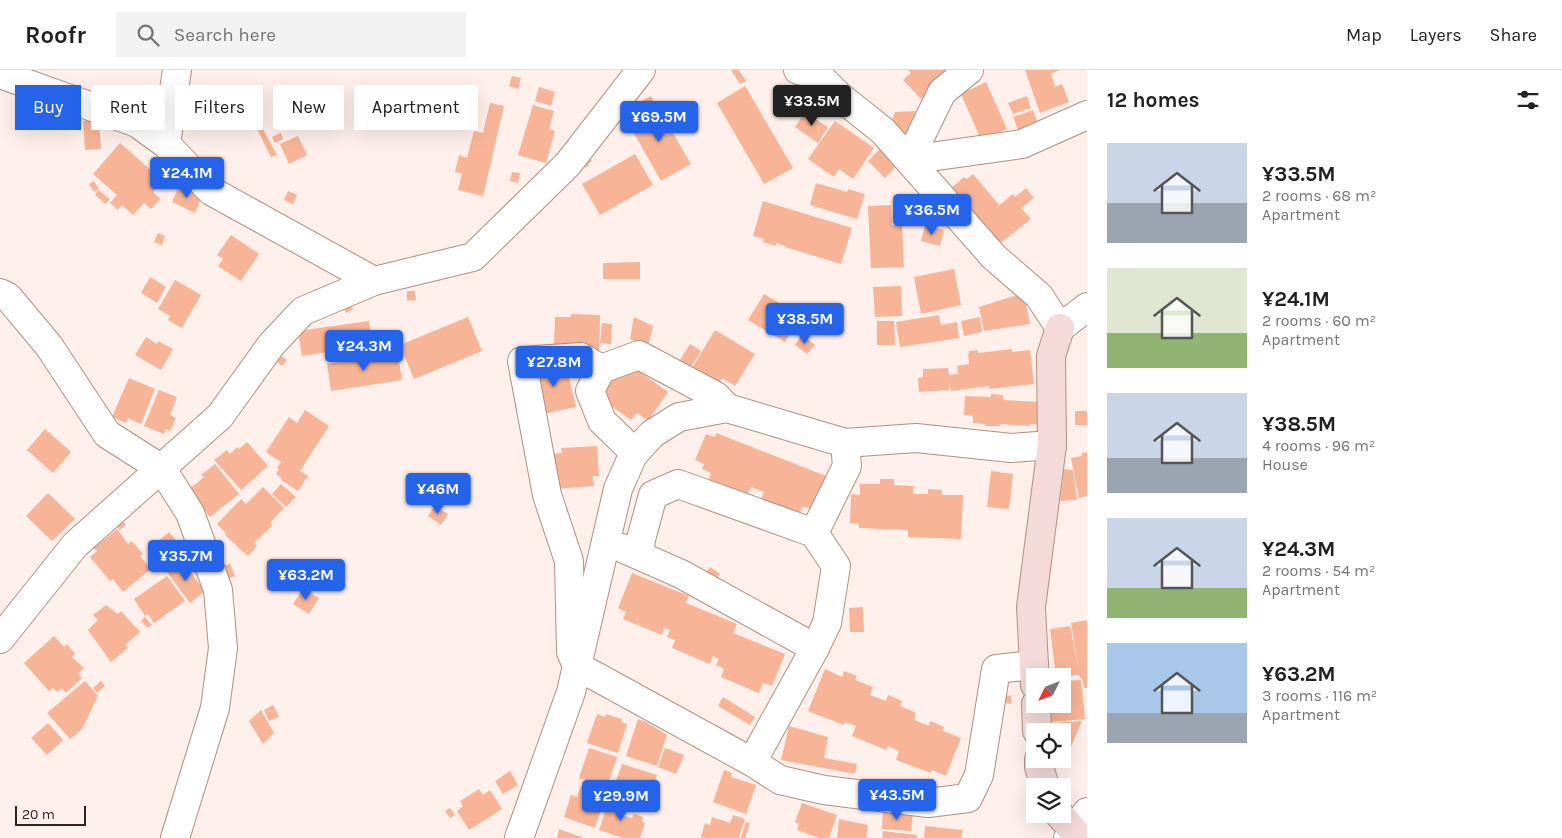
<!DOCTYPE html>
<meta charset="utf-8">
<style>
body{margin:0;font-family:Karla,sans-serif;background:#f2f2f2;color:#202124;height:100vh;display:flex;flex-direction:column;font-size:19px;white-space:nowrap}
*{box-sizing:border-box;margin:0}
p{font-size:16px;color:#757577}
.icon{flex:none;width:28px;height:28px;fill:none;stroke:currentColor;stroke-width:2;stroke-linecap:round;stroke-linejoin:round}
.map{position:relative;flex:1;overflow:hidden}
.panel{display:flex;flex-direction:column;background:#fff;width:475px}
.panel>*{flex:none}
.guide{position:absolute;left:15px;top:15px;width:475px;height:45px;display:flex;gap:10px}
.needle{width:32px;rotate:228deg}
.tools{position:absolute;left:1026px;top:598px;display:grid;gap:10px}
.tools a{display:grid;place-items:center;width:45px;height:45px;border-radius:0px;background:#fff;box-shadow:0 5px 20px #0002;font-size:25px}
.scale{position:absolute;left:15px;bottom:12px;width:71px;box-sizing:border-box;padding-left:5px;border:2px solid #30241e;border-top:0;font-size:14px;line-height:18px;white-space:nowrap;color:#30241e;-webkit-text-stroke:4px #fff0eb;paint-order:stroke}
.price{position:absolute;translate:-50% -42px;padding:0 11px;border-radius:5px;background:#2563eb;color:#fff;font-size:16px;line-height:32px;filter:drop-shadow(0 1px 2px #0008)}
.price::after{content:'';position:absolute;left:50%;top:30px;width:15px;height:11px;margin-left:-8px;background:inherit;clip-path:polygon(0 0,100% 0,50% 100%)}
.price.selected{background:#222;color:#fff}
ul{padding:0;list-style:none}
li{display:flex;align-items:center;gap:15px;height:125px;padding:0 20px}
li span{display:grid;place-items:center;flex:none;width:140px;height:100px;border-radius:0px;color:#555}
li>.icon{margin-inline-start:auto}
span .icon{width:60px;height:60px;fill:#fffc;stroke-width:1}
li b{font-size:21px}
h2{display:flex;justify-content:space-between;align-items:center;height:60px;padding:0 20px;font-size:21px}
.tag{padding:0 18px;border-radius:0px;background:#fff;box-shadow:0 5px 20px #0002;font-size:18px;line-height:45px}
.tag.selected{background:#2563eb;color:#fff}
header{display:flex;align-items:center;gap:30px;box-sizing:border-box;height:70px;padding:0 25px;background:#fff;border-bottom:1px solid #e0e0e0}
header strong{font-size:24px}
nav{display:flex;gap:28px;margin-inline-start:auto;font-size:18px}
.search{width:350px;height:45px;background:#f2f2f2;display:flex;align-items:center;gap:12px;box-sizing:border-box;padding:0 18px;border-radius:0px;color:#757577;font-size:19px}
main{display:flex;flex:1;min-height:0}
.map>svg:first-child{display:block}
.building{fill:#f8b497}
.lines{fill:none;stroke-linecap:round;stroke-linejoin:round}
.street-casing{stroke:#b09082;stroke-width:30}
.secondary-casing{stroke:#b09082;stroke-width:30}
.street{stroke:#fff;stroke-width:28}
.secondary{stroke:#f4dad8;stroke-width:28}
</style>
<header>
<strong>Roofr</strong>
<div class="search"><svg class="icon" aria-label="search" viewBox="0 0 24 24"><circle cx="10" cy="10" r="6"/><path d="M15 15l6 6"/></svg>Search here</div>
<nav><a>Map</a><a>Layers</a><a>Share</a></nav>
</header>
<main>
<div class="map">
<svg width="1087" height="768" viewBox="0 0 1087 768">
<rect width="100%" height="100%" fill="#fff0eb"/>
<!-- building -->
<g class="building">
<polygon points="731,0 739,0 746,11 740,14"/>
<polygon points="908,0 951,0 941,10 935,3 941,10 921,29 903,10 911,3"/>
<polygon points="1025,0 1060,0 1051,4 1055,17 1062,14 1069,32 1040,43"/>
<polygon points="512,6 521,8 518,19 509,16"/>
<polygon points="986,12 1007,59 981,70 961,24"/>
<polygon points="745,16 793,98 764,114 717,33"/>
<polygon points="539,17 555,22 551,36 535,31"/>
<polygon points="651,26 654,32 637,41 634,35"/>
<polygon points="1027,26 1031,38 1013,44 1008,33"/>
<polygon points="490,33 504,36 483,126 458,120 462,104 455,102 459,85 467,88 474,61 483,63"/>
<polygon points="656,34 691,94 661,111 627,51"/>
<polygon points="533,35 554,41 549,59 555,61 546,93 518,85"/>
<polygon points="1033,40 1039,57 1020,65 1013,47"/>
<polygon points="916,41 906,64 891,53 895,42"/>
<polygon points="805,42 828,57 818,73 795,57"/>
<polygon points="99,49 101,79 85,80 83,51"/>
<polygon points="835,51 874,78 853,109 839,99 834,107 808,89"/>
<polygon points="262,57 277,85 271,87 257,59"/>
<polygon points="281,63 283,69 275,73 272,67"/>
<polygon points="298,66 307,85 289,94 280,74"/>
<polygon points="120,73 163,111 153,122 160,129 151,139 144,133 133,145 122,135 118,140 110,133 117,125 93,104"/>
<polygon points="880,79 897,95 885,108 868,91"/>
<polygon points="635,84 653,115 600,145 582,114"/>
<polygon points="586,86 592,90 586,98 580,94"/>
<polygon points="512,102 520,103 518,113 510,111"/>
<polygon points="973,104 999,135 995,139 1013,124 1015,127 1026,118 1034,128 1021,138 1031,149 997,176 948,121 964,107 967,109"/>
<polygon points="94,111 99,119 94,122 89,114"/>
<polygon points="816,113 847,122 848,119 865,124 857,149 810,135"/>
<polygon points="179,116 202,126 195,143 172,132"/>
<polygon points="98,120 110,129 106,134 95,125"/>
<polygon points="288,121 297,125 293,134 284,130"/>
<polygon points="763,131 852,158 841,194 785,177 785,176 776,173 776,176 763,172 764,169 753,166"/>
<polygon points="891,135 892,155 902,155 904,197 871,198 868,136"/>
<polygon points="925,155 944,160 940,176 921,171"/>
<polygon points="158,163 165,166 162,175 154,172"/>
<polygon points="231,165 259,184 241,211 218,196 223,189 217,185"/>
<polygon points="640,192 640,209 603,209 603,193"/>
<polygon points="954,199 961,235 921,244 914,207"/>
<polygon points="150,207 166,217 157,233 141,223"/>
<polygon points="175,210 201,225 182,258 168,250 170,246 158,239"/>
<polygon points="901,216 902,246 875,247 873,217"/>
<polygon points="407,221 415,221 416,230 407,231"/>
<polygon points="1024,223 1030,254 984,261 979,237"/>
<polygon points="764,224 788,238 782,250 794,257 785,272 748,250"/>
<polygon points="350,233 353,239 346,243 343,237"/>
<polygon points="571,244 600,245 599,282 554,275 555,247 571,247"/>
<polygon points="939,245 941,255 957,252 959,268 900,277 896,252"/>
<polygon points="468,247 482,281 414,309 400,275"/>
<polygon points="634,247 653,256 648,277 630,269"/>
<polygon points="980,247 982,262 964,266 961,251"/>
<polygon points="369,251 372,275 302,286 298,261"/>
<polygon points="877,251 894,251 895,275 877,275"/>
<polygon points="602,253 612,254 611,274 600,273"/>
<polygon points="715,260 755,284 735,316 722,308 719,314 692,298"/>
<polygon points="802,265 815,275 807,284 795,275"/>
<polygon points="146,267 157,274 158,271 173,279 161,300 135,285"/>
<polygon points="690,274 701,281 691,297 680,290"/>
<polygon points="1012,279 1012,282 1030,280 1034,314 989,319 989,316 951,321 949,309 949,320 919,322 918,308 923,307 923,299 948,298 949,305 958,304 957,296 969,294 968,284 969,284 969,281 978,280 978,283"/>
<polygon points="398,284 402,310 331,321 327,294"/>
<polygon points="281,286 287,290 282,296 277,292"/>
<polygon points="565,291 576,337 543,344 533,298"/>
<polygon points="630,295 668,322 648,351 637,343 631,350 604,331 600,323 613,297"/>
<polygon points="129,308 155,319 141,354 128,348 126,353 112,347"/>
<polygon points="159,320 177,327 170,345 176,348 170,361 166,359 164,364 144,356"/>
<polygon points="991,324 1003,325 1003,330 1043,332 1041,355 1030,354 1030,356 1000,354 1000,356 985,356 985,354 973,353 973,346 964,345 965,326 991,327"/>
<polygon points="305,340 329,356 300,401 308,406 298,421 281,410 282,409 276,404 279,399 277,398 281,392 266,382 289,347 297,353"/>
<rect x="1075" y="341" width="12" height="14"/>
<polygon points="45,359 71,382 53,403 27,380"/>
<polygon points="716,363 826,406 812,440 803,436 798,447 760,432 764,422 751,417 746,428 708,413 711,403 702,399 704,394 695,390 706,364 715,367"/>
<polygon points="247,372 268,396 241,420 214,390 227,380 230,384 237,377 239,379"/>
<polygon points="597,376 599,406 593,406 594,416 554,419 551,384 562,383 561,378"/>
<polygon points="1087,382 1087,426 1079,428 1071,388 1082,386 1082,383"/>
<polygon points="215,394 239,424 210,447 188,420 204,407 201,405"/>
<polygon points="1064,399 1073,400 1077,430 1060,431"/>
<polygon points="991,401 1013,404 1009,439 987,437"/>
<polygon points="880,409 894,409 894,415 913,416 913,424 928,424 928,419 942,420 942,425 963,425 961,469 908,467 908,460 859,458 859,454 850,453 851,424 860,425 860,414 880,414"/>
<polygon points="281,414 296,427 286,437 272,424"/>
<polygon points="263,417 284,438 270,453 272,456 254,473 257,476 248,486 245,483 249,479 244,483 225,465 226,463 217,454 241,429 246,434"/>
<polygon points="48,423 75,449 52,471 26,446"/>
<polygon points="435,436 448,444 441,455 428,446"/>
<polygon points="123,451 126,455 120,460 117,457"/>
<polygon points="117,459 128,474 132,471 143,484 140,486 151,499 123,522 113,509 110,511 90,487 97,481 94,478"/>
<polygon points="169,462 181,476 167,487 156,473"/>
<polygon points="182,491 205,521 190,533 167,502"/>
<polygon points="230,494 235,506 227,509 223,496"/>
<polygon points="710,497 720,504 713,514 703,507"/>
<polygon points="632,503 689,526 686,533 737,554 733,563 785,584 772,616 763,613 759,623 721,607 724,599 716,595 719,589 713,586 710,594 672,578 675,570 667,567 670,560 664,558 662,565 623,549 626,542 618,538"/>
<polygon points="167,506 185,531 154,553 148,544 145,546 134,529"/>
<polygon points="303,519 319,528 309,544 293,534"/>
<polygon points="106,535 118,544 121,541 140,562 125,575 128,578 111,592 88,560 98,550 93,545"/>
<polygon points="863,537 864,562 850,562 849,538"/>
<polygon points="145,547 152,555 148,558 141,551"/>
<polygon points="1087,550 1087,618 1084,618 1082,608 1080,608 1079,605 1062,607 1056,606 1050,559 1070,556 1078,596 1071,553"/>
<polygon points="54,566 64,577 67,574 75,584 72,587 84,598 78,604 82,608 66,623 61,618 57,622 53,618 49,621 24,593"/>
<polygon points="825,599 842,607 844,601 857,606 855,610 873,617 870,625 886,631 888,625 902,631 900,636 916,643 914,650 929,656 930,651 944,657 943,661 961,668 946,706 932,700 931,703 896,690 899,681 888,676 886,680 852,666 856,656 845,652 844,655 808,641"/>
<polygon points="1081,610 1085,649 1051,652 1049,634 1062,634 1062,611"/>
<polygon points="85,611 98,626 82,659 70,669 47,643"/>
<polygon points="101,611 105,616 97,623 93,618"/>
<polygon points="1005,625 1011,626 1011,634 1004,633"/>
<polygon points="723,627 755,647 750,655 718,636"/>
<polygon points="273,635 279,647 269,651 264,640"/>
<polygon points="261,640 274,663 263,674 249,651"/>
<polygon points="597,644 605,647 606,644 622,649 621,652 627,654 618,683 587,673"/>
<polygon points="638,649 646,652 667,665 657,696 626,686"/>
<polygon points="1082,651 1068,684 1062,685 1062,661 1052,661 1051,653"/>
<polygon points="48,653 63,670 47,685 31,668"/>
<polygon points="789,656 828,667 824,688 857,694 855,704 781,690"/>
<polygon points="589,678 617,687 607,717 579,708"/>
<polygon points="665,678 684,685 676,704 658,697"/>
<polygon points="622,694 657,705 647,734 612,722"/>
<polygon points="724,700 732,703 731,707 756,715 746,744 713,732"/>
<polygon points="510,701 518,715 503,724 495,711"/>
<polygon points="585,715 594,718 594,720 606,724 595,758 564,747 571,725 577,727 581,716 584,717"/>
<polygon points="479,719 483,725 490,720 502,739 469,760 457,741 463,736 460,731"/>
<polygon points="610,727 625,732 621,745 632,748 634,744 643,747 642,752 645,753 640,768 623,768 599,760"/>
<polygon points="802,733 837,745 829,768 819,768 797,760 799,754 795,752"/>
<polygon points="450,738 455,745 450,748 445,741"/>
<polygon points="883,740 913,743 911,761 882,759"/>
<polygon points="733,745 745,749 739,768 705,768 701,767 705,753 710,755 712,747 730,753"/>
<polygon points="839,749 868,755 866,768 837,768"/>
<polygon points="746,752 750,753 745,768 741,768"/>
<polygon points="925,756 963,760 961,768 924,768"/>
<polygon points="559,759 584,768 557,768"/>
<polygon points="883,761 917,765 917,768 882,768"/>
</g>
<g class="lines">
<defs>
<g id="street">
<polyline points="798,0 818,5 839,26 883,61 994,187 1039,226 1060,258 1087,237"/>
<polyline points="0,4 137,53 166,74 211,121 374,211"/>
<polyline points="166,74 177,0"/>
<polyline points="909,90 1022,74 1087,45"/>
<polyline points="909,90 942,22 969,0"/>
<polyline points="0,223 8,227 49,276 107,364 162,399 190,443 218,520 223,578 215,638 175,768"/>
<polyline points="601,299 581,287 522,291 547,425 569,491 571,582 577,596 752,692 780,710 824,720 928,733 968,728 979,705 996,599 1034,595"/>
<polyline points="635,383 602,351 590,321 601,299 639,285 716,326 727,338"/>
<polyline points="814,463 847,396 845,373"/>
<polyline points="622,478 681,504 815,578"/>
<polyline points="639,485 641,469 653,425 678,414 814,463 836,496 827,553 815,578 752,692"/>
<polyline points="0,569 75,475 220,346 271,275 303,241 374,211 473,187 568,94 641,0"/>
<polyline points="519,768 571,622 618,419 633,385 652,364 679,347 727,338 845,373 916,368 1011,378 1052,375"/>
<polyline points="1068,768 1087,742"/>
</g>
<g id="secondary">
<polyline points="1035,615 1031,537 1052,375 1051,286 1060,258"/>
<polyline points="1036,634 1037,661"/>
<polyline points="1039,689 1039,697 1045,716"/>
<polyline points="1059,744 1080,768"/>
</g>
</defs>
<!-- street casing -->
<use href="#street" class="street-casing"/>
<!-- secondary casing -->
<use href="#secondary" class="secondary-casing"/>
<!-- street -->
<use href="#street" class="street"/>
<!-- secondary -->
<use href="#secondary" class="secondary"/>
</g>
</svg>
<div class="tools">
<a><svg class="needle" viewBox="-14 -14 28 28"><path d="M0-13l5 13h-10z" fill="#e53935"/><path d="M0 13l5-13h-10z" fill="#757577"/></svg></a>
<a><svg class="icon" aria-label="locate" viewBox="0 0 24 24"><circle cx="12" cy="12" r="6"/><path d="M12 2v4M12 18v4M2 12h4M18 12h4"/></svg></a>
<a><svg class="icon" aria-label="layers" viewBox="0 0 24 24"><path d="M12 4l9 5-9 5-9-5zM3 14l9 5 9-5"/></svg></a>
</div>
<div class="scale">20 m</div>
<b class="price selected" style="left:812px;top:57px">¥33.5M</b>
<b class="price" style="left:659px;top:73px">¥69.5M</b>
<b class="price" style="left:187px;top:129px">¥24.1M</b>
<b class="price" style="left:932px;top:166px">¥36.5M</b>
<b class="price" style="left:805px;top:275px">¥38.5M</b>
<b class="price" style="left:364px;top:302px">¥24.3M</b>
<b class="price" style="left:554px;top:318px">¥27.8M</b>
<b class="price" style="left:438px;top:445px">¥46M</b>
<b class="price" style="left:186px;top:512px">¥35.7M</b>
<b class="price" style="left:306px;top:531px">¥63.2M</b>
<b class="price" style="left:897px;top:751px">¥43.5M</b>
<b class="price" style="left:621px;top:752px">¥29.9M</b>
<div class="guide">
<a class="tag selected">Buy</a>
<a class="tag">Rent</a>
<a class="tag">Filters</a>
<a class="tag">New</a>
<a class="tag">Apartment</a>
</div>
</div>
<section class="panel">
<h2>12 homes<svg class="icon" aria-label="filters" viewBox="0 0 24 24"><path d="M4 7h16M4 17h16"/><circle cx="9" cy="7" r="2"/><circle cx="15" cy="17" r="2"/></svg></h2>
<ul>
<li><span style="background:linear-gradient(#c9d6e8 60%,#9aa5b1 0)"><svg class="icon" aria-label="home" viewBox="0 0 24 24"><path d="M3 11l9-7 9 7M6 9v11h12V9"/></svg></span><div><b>¥33.5M</b><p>2 rooms · 68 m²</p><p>Apartment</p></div></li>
<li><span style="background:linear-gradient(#dfe7d0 65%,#8fb573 0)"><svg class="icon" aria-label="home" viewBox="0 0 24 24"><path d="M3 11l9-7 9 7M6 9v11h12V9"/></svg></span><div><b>¥24.1M</b><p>2 rooms · 60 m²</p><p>Apartment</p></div></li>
<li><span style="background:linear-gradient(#c9d6e8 65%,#9aa5b1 0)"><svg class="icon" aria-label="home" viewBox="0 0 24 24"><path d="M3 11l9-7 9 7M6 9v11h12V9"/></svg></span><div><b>¥38.5M</b><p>4 rooms · 96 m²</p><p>House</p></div></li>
<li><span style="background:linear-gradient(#c9d6e8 70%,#8fb573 0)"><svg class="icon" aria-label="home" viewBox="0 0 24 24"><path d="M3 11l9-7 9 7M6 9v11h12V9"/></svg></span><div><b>¥24.3M</b><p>2 rooms · 54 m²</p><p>Apartment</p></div></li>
<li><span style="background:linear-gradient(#a9c7e8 70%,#9aa5b1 0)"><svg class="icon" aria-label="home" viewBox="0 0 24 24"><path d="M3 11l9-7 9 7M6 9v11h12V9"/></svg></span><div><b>¥63.2M</b><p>3 rooms · 116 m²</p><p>Apartment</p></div></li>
</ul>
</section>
</main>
